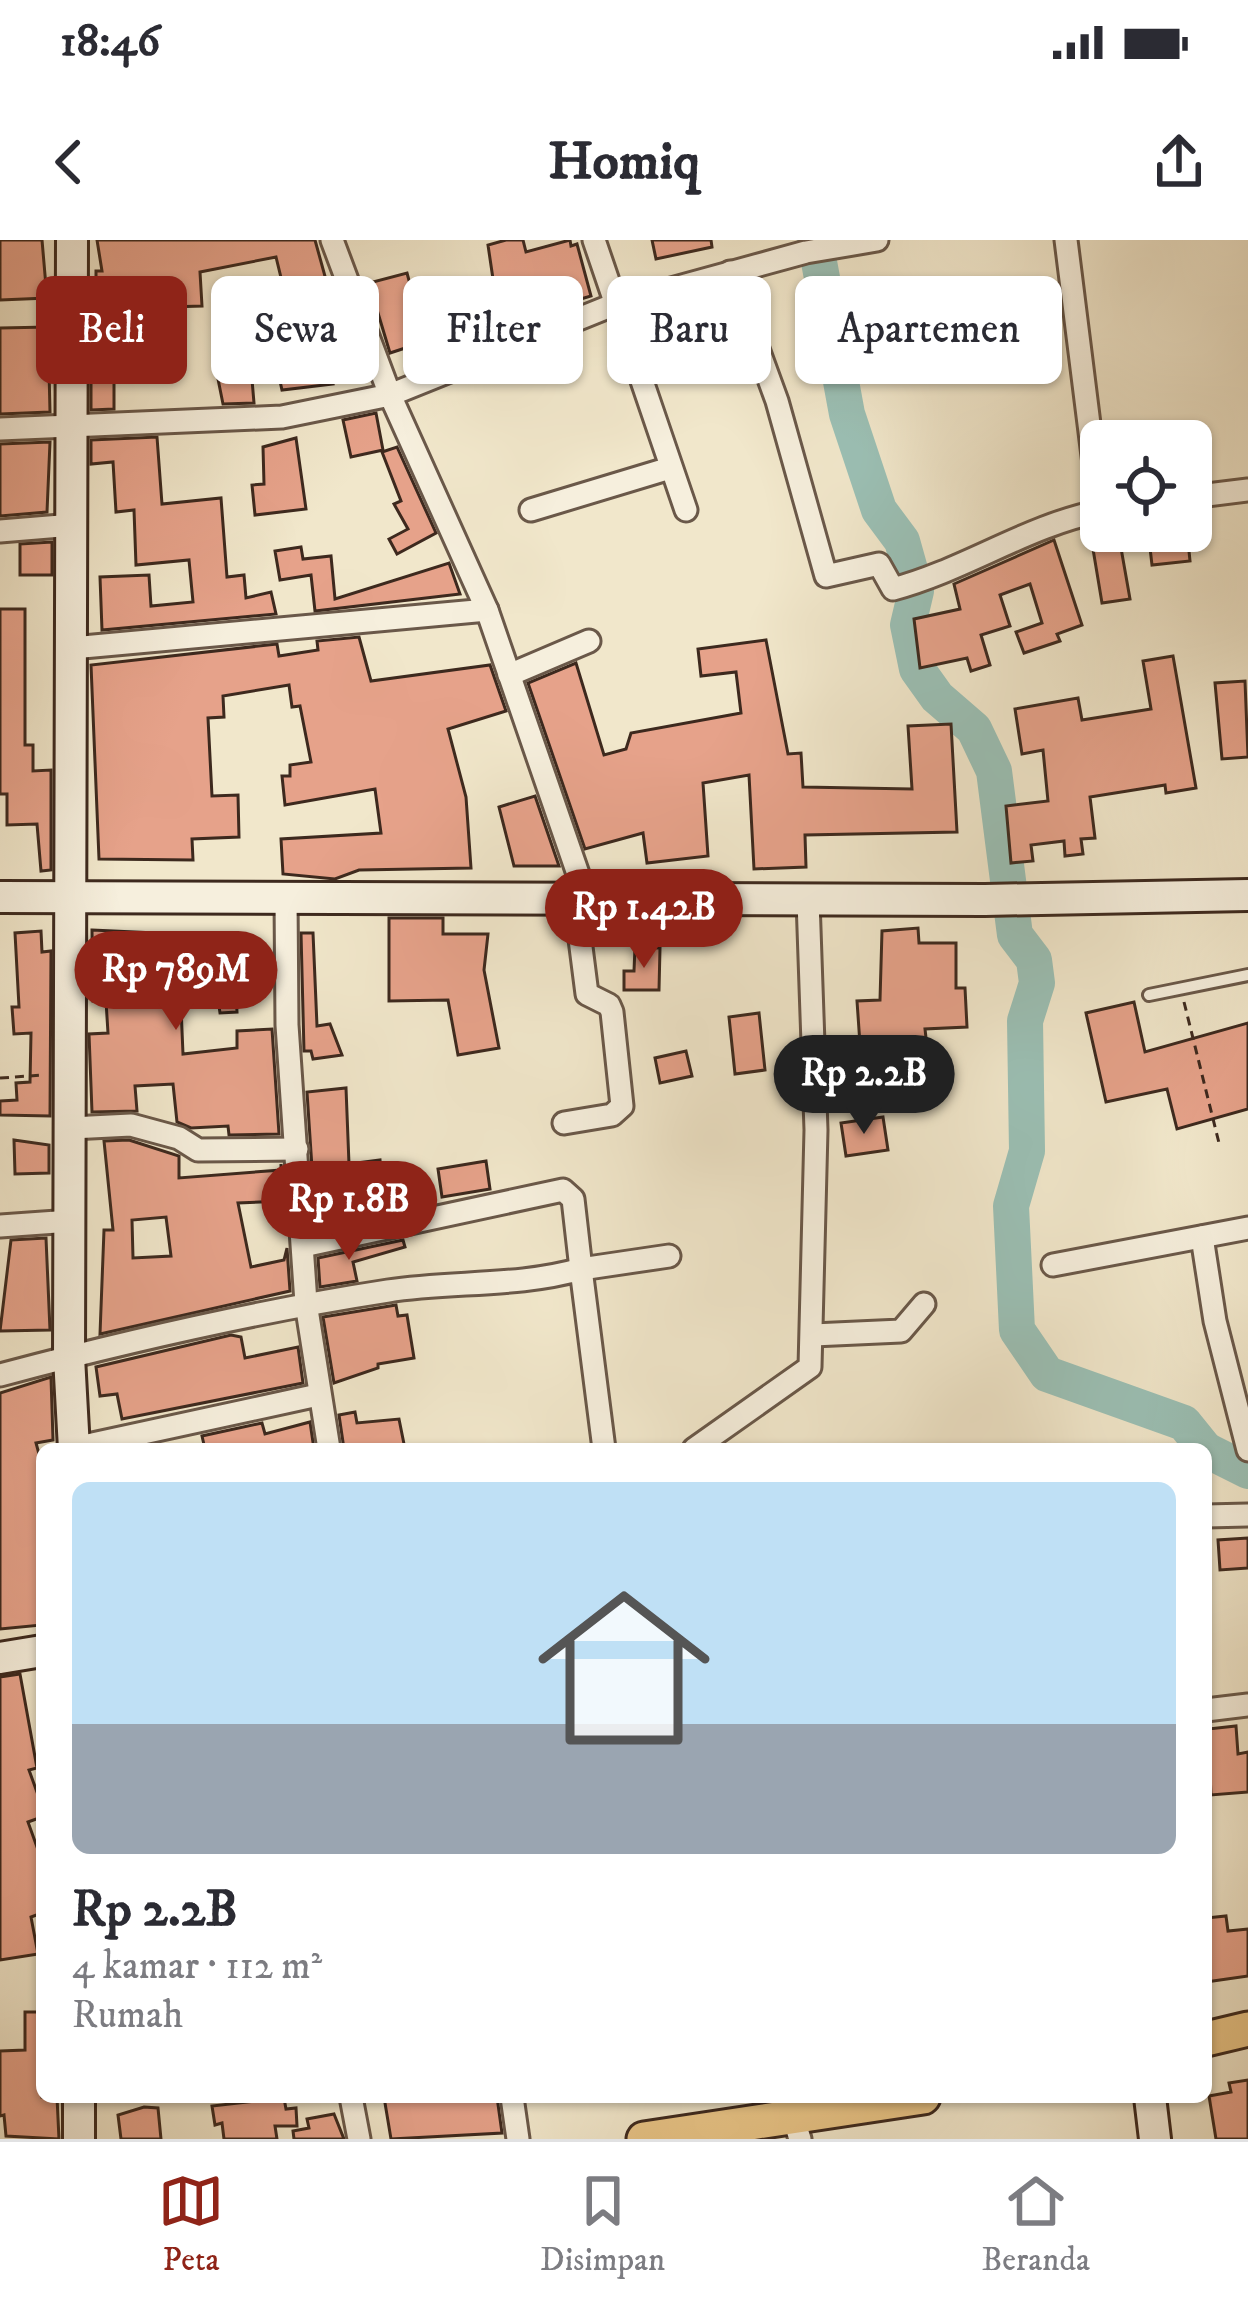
<!DOCTYPE html>
<html lang="id">
<meta charset="utf-8">
<style>
body{margin:0;font-family:"IM FELL DW Pica",serif;background:#f2f2f3;color:#2b2b33;height:100vh;display:flex;flex-direction:column;font-size:45px;white-space:nowrap}
*{box-sizing:border-box;margin:0}
p{font-size:39px;color:#7c7c81}
.icon{flex:none;width:66px;height:66px;fill:none;stroke:currentColor;stroke-width:2;stroke-linecap:round;stroke-linejoin:round}
.map{position:relative;flex:1;overflow:hidden}
.drawer{position:absolute;left:36px;top:1203px;width:1176px;height:660px;display:flex;flex-direction:column;background:#fff;border-radius:18px;box-shadow:0 3px 9px #0004}
.drawer>*{flex:none}
.hud{position:absolute;left:36px;top:36px;width:1176px;height:108px;display:flex;gap:24px}
.controls{position:absolute;left:1080px;top:180px;display:grid;gap:24px}
.controls a{display:grid;place-items:center;width:132px;height:132px;border-radius:18px;background:#fff;box-shadow:0 3px 9px #0004;font-size:60px}
.price{position:absolute;translate:-50% -102px;padding:0 27px;border-radius:42px;background:#8f2418;color:#fff;font-size:39px;line-height:78px;filter:drop-shadow(0 3px 6px #0008)}
.price::after{content:'';position:absolute;left:50%;top:72px;width:36px;height:27px;margin-left:-18px;background:inherit;clip-path:polygon(0 0,100% 0,50% 100%)}
.price.on{background:#222;color:#fff}
ul{padding:0;list-style:none}
li{display:grid;align-content:center;gap:24px;height:636px;padding:0 36px}
li+li{border-top:3px solid #e1e1e2}
li span{display:grid;place-items:center;height:372px;border-radius:18px;color:#555}
li>.icon{margin-inline-start:auto}
span .icon{width:216px;height:216px;fill:#fffc;stroke-width:1}
li b{font-size:51px}
.tag{padding:0 42px;border-radius:18px;background:#fff;box-shadow:0 3px 9px #0004;font-size:42px;line-height:108px}
.tag.on{background:#8f2418;color:#fff}
.status{display:flex;justify-content:space-between;align-items:center;height:84px;padding:0 60px;background:#fff;direction:ltr}
.status svg{height:33px;fill:currentColor}
header{display:flex;justify-content:space-between;align-items:center;height:156px;padding:0 36px;background:#fff;font-size:54px;font-weight:700}
.tabs{display:flex;justify-content:space-around;align-items:center;height:168px;border-top:3px solid #e1e1e2;background:#fff;font-size:33px;color:#7c7c81}
.tabs a{display:grid;justify-items:center;gap:6px}
.tabs .on{color:#8f2418}
.map>svg:first-child{display:block}
.lines{fill:none;stroke-linecap:round;stroke-linejoin:round}
.river{stroke:#9bc0b5;stroke-width:36}
.building{fill:#e6a28a;stroke:#3d291e;stroke-width:3;fill-rule:evenodd}
.lane-casing{stroke:#6a5849;stroke-width:16}
.street-casing{stroke:#6a5849;stroke-width:27}
.secondary-casing{stroke:#3d291e;stroke-width:36}
.primary-casing{stroke:#3d291e;stroke-width:39}
.path{stroke:#3d291e;stroke-width:3;stroke-dasharray:9 6;stroke-linecap:butt}
.lane{stroke:#f6efdd;stroke-width:10}
.street{stroke:#f6efdd;stroke-width:21}
.secondary{stroke:#f6efdd;stroke-width:30}
.primary{stroke:#e8c486;stroke-width:33}
</style>
<div class="status"><b>18:46</b><svg viewBox="0 0 49 12"><path d="M0 12V9h3v3zM5 12V6h3v6zM10 12V3h3v9zM15 12V0h3v12zM26 1h20v11H26zM47 4h2v5h-2z"/></svg></div>
<header><svg class="icon" aria-label="back" viewBox="0 0 24 24"><path d="M15 5l-7 7 7 7"/></svg>Homiq<svg class="icon" aria-label="share" viewBox="0 0 24 24"><path d="M12 15V3M7 8l5-5 5 5M5 13v7h14v-7"/></svg></header>
<div class="map">
<svg width="1248" height="1899" viewBox="0 0 1248 1899">
<rect width="100%" height="100%" fill="#f1e7cb"/>
<filter id="stains"><feTurbulence type="fractalNoise" baseFrequency=".00167" numOctaves="4"/><feColorMatrix values="0 0 0 0 .2 0 0 0 0 .09 0 0 0 0 .02 0 0 0 .5 -.17"/></filter>
<radialGradient id="worn" r=".72"><stop offset=".6" stop-color="#630" stop-opacity="0"/><stop offset="1" stop-color="#630" stop-opacity=".3"/></radialGradient>
<g class="lines">
<!-- river -->
<g class="river">
<polyline points="815,0 847,174 879,270 902,301 916,351 908,385 917,429 937,457 974,489 994,531 1015,695 1034,720 1037,743 1025,781 1027,911 1011,966 1017,1090 1047,1134 1184,1183 1205,1209"/>
<polyline points="1206,1210 1248,1231"/>
</g>
</g>
<!-- building -->
<g class="building">
<polygon points="0,0 42,0 47,58 0,60"/>
<polygon points="97,0 315,0 342,98 352,95 361,121 329,128 333,144 282,150 268,88 292,83 276,17 200,32 202,66 169,67 169,55 96,57 96,31 102,31"/>
<polygon points="506,0 523,0 526,12 570,0 571,6 577,4 591,56 547,69 540,42 452,72 446,51 493,39 488,5"/>
<polygon points="652,0 711,0 712,7 656,19"/>
<polygon points="407,33 418,74 440,67 448,94 390,113 369,43"/>
<polygon points="48,87 50,172 0,174 0,88"/>
<polygon points="91,87 114,87 114,110 137,109 137,142 114,142 114,169 91,170"/>
<polygon points="242,115 250,116 254,163 223,164 214,119"/>
<polygon points="376,173 383,210 351,217 343,180"/>
<polygon points="157,197 162,264 221,258 227,337 244,335 246,358 271,352 276,374 102,390 100,337 149,335 151,366 193,362 189,320 136,325 134,270 116,272 113,222 91,224 91,200"/>
<polygon points="296,198 306,269 255,275 252,245 264,244 263,207"/>
<polygon points="50,202 47,272 0,276 0,204"/>
<polygon points="397,207 436,293 397,314 389,299 408,289 394,264 401,261 382,212"/>
<polygon points="1090,291 1118,291 1130,359 1102,363"/>
<polygon points="1148,291 1187,291 1190,321 1152,325"/>
<polygon points="1054,300 1082,385 1057,394 1060,401 1024,413 1016,392 1042,383 1030,344 1000,355 1010,386 981,395 990,425 971,431 967,418 920,428 914,379 960,369 954,344"/>
<polygon points="52,302 52,335 20,335 20,304"/>
<polygon points="301,307 303,319 331,316 335,359 449,323 460,354 315,371 311,335 280,340 275,311"/>
<polygon points="0,369 25,369 25,505 33,505 33,531 51,530 51,630 41,631 37,584 7,585 7,554 0,554"/>
<polygon points="359,397 371,441 490,425 506,471 448,489 466,557 471,628 359,630 335,639 283,634 281,599 381,593 375,549 285,565 282,536 290,536 290,525 311,522 300,466 292,467 289,445 223,456 224,477 208,478 212,556 238,555 239,597 192,599 193,620 99,619 91,425 277,404 279,416 318,410 317,401"/>
<polygon points="766,400 788,514 801,513 803,547 912,549 908,486 951,484 957,592 805,595 806,627 754,629 749,535 703,543 708,616 647,623 643,593 585,609 528,443 576,423 604,515 626,509 631,493 741,473 736,432 701,436 698,409"/>
<polygon points="1173,416 1196,548 1166,553 1165,545 1090,557 1095,598 1081,599 1083,614 1065,616 1064,601 1031,605 1033,621 1011,623 1006,566 1048,561 1043,510 1022,514 1015,469 1078,458 1082,480 1151,469 1143,421"/>
<polygon points="1245,441 1248,517 1222,519 1215,443"/>
<polygon points="535,556 559,626 514,626 499,567"/>
<polygon points="389,678 443,678 443,694 488,694 484,730 499,808 458,815 448,760 389,761"/>
<polygon points="918,688 919,703 956,703 956,748 965,748 967,787 925,789 926,798 860,804 857,761 880,760 882,691"/>
<polygon points="92,690 176,694 176,701 216,700 216,694 233,693 237,772 220,773 219,766 181,767 183,814 237,808 237,791 272,789 279,894 229,895 228,886 191,888 177,882 173,844 135,846 137,871 92,872 89,794 108,793 106,761 93,761"/>
<polygon points="41,691 42,712 51,711 50,876 0,875 0,861 17,860 16,843 30,842 31,793 14,794 12,767 19,767 15,693"/>
<polygon points="301,693 313,693 317,786 330,784 342,815 313,819 311,811 304,811"/>
<polygon points="635,707 660,708 659,750 624,750 624,731 634,731"/>
<polygon points="1134,762 1145,812 1248,783 1248,869 1177,889 1167,849 1106,862 1086,773"/>
<polygon points="759,773 765,830 735,834 729,777"/>
<polygon points="686,811 692,836 660,843 655,818"/>
<polygon points="346,848 349,924 380,920 384,973 316,988 307,852"/>
<polygon points="883,877 888,910 846,916 841,883"/>
<polygon points="14,900 49,905 49,933 15,934"/>
<path d="M 129,900 L 179,916 L 179,938 L 281,930 L 281,924 L 284,961 L 238,963 L 251,1027 L 284,1020 L 287,1008 L 290,1051 L 100,1094 L 104,990 L 113,990 L 104,901 ZM 166,977 L 171,1016 L 133,1018 L 132,980 Z"/>
<polygon points="486,921 490,949 442,957 438,929"/>
<polygon points="46,998 50,1090 0,1091 11,1000"/>
<polygon points="403,1000 405,1007 353,1022 357,1041 320,1047 318,1018"/>
<polygon points="396,1065 398,1076 407,1075 414,1118 378,1124 378,1128 334,1143 323,1077"/>
<polygon points="231,1095 241,1097 245,1118 298,1107 303,1143 122,1179 117,1154 100,1156 96,1127"/>
<polygon points="51,1137 53,1200 36,1203 42,1225 42,1385 0,1389 0,1153"/>
<polygon points="355,1172 357,1183 399,1179 405,1209 344,1209 339,1175"/>
<polygon points="310,1182 314,1209 205,1209 202,1196 262,1183 265,1194"/>
<polygon points="1248,1298 1248,1328 1220,1330 1218,1300"/>
<polygon points="20,1434 37,1528 29,1530 42,1566 42,1577 28,1582 42,1621 42,1673 31,1677 38,1714 0,1720 0,1437"/>
<polygon points="1236,1486 1238,1514 1248,1512 1248,1552 1211,1555 1208,1489"/>
<polygon points="1226,1676 1228,1691 1248,1689 1248,1736 1206,1742 1206,1678"/>
<polygon points="25,1772 42,1772 42,1857 57,1857 59,1899 6,1896 4,1875 0,1876 0,1811 25,1810"/>
<polygon points="1248,1840 1248,1899 1216,1899 1209,1856 1231,1852 1229,1843"/>
<polygon points="384,1857 497,1857 502,1893 391,1899"/>
<polygon points="284,1858 286,1869 296,1868 297,1886 275,1886 277,1899 224,1899 222,1883 215,1885 212,1866"/>
<polygon points="144,1867 158,1868 161,1899 121,1899 118,1875"/>
<polygon points="334,1874 344,1899 294,1899 293,1891 309,1888 307,1879"/>
</g>
<g class="lines">
<defs>
<polyline id="lane" points="1149,755 1248,735"/>
<g id="street">
<polyline points="332,0 390,155 487,370 587,660"/>
<polyline points="594,0 686,270"/>
<polyline points="1066,0 1100,272"/>
<path d="M 730,32 L 777,161 L 826,336 L 879,324 L 893,349 C 965,330 1028,285 1101,271"/>
<polyline points="0,189 282,177 390,155 613,65 806,12 877,0"/>
<polyline points="1191,257 1248,250"/>
<polyline points="531,270 670,228"/>
<polyline points="0,291 73,285"/>
<polyline points="72,408 487,370"/>
<polyline points="509,435 589,401"/>
<polyline points="286,658 287,785 306,1063 329,1209"/>
<polyline points="564,883 612,875 622,866 612,772 609,765 587,754 575,660"/>
<polyline points="71,888 131,885 179,898 198,910 297,909"/>
<polyline points="0,986 71,981"/>
<polyline points="1202,997 1215,1081 1248,1210"/>
<polyline points="303,1006 563,950 573,959 581,1029 669,1016"/>
<polyline points="1053,1025 1248,988"/>
<polyline points="813,1095 901,1091 924,1064"/>
<path d="M 0,1135 C 128,1101 258,1071 388,1051 C 453,1041 518,1047 581,1029 L 604,1209"/>
<polyline points="74,1208 318,1155"/>
<polyline points="694,1209 810,1127 816,890 808,660"/>
<polyline points="1206,1276 1248,1275"/>
<polyline points="1206,1470 1248,1465"/>
<polyline points="351,1857 359,1899"/>
<polyline points="512,1857 518,1899"/>
<polyline points="787,1857 800,1899"/>
</g>
<g id="secondary">
<polyline points="72,0 69,1117 74,1209"/>
<polyline points="0,657 985,660 1248,655"/>
<polyline points="0,1418 42,1411"/>
<polyline points="79,1857 79,1899"/>
<polyline points="1150,1857 1155,1899"/>
</g>
<g id="primary">
<polyline points="1206,1799 1248,1789"/>
<polyline points="644,1899 923,1857"/>
</g>
</defs>
<!-- lane casing -->
<use href="#lane" class="lane-casing"/>
<!-- street casing -->
<use href="#street" class="street-casing"/>
<!-- secondary casing -->
<use href="#secondary" class="secondary-casing"/>
<!-- primary casing -->
<use href="#primary" class="primary-casing"/>
<!-- path -->
<g class="path">
<polyline points="1184,762 1220,907"/>
<polyline points="0,838 44,835"/>
</g>
<!-- lane -->
<use href="#lane" class="lane"/>
<!-- street -->
<use href="#street" class="street"/>
<!-- secondary -->
<use href="#secondary" class="secondary"/>
<!-- primary -->
<use href="#primary" class="primary"/>
</g>
<rect width="100%" height="100%" filter="url(#stains)"/>
<rect width="100%" height="100%" fill="url(#worn)"/>
</svg>
<div class="controls">
<a><svg class="icon" aria-label="locate" viewBox="0 0 24 24"><circle cx="12" cy="12" r="6"/><path d="M12 2v4M12 18v4M2 12h4M18 12h4"/></svg></a>
</div>
<b class="price" style="left:644px;top:731px">Rp 1.42B</b>
<b class="price" style="left:176px;top:793px">Rp 789M</b>
<b class="price on" style="left:864px;top:897px">Rp 2.2B</b>
<b class="price" style="left:349px;top:1023px">Rp 1.8B</b>
<div class="hud">
<a class="tag on">Beli</a>
<a class="tag">Sewa</a>
<a class="tag">Filter</a>
<a class="tag">Baru</a>
<a class="tag">Apartemen</a>
</div>
<section class="drawer">
<ul>
<li><span style="background:linear-gradient(#bfe0f5 65%,#9aa5b1 0)"><svg class="icon" aria-label="home" viewBox="0 0 24 24"><path d="M3 11l9-7 9 7M6 9v11h12V9"/></svg></span><div><b>Rp 2.2B</b><p>4 kamar · 112 m²</p><p>Rumah</p></div></li>
</ul>
</section>
</div>
<nav class="tabs">
<a class="on"><svg class="icon" aria-label="map" viewBox="0 0 24 24"><path d="M3 6l6-2 6 2 6-2v14l-6 2-6-2-6 2zM9 4v14M15 6v14"/></svg>Peta</a>
<a><svg class="icon" aria-label="saved" viewBox="0 0 24 24"><path d="M7 4h10v16l-5-4-5 4z"/></svg>Disimpan</a>
<a><svg class="icon" aria-label="home" viewBox="0 0 24 24"><path d="M3 11l9-7 9 7M6 9v11h12V9"/></svg>Beranda</a>
</nav>
